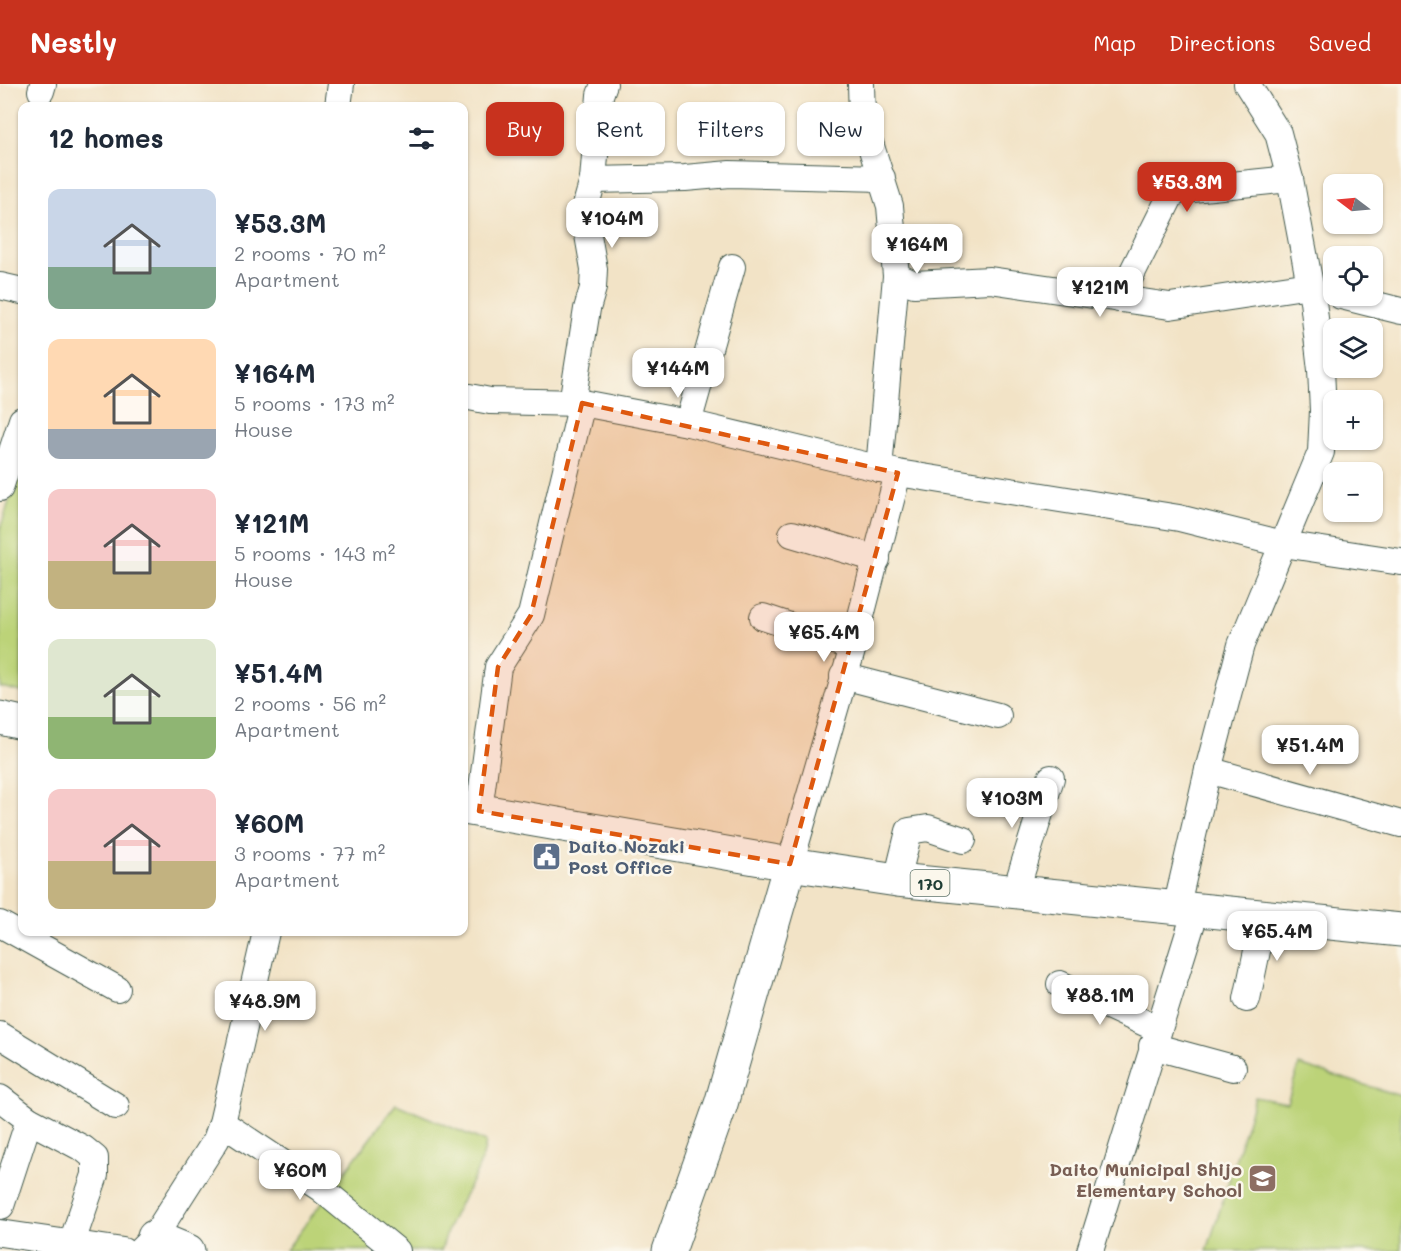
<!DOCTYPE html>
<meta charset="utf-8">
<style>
body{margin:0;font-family:Mali,sans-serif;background:#f2f2f3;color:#1f2937;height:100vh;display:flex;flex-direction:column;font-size:22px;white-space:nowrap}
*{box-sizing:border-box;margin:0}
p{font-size:20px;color:#747a83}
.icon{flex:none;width:33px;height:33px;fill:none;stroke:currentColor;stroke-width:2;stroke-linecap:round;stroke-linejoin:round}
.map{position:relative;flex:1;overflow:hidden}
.side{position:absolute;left:18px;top:18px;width:450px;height:834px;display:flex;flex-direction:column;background:#fff;border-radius:12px;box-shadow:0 2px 4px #0004}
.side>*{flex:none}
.hud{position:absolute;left:486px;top:18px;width:570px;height:54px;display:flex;gap:12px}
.needle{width:39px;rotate:286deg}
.fabs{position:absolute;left:1323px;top:90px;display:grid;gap:12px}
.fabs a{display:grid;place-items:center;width:60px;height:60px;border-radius:12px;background:#fff;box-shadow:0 2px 4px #0004;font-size:30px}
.price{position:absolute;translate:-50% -51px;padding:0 14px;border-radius:12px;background:#fff;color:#222;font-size:20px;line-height:39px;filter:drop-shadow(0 2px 3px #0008)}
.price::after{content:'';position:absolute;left:50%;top:36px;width:18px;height:14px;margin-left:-9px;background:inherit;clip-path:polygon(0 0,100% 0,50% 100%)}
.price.on{background:#c8321e;color:#fff}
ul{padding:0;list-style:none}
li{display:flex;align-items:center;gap:18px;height:150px;padding:0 30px}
li span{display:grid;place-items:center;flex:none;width:168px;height:120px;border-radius:12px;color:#555}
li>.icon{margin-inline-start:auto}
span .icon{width:72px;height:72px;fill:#fffc;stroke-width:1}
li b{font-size:26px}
h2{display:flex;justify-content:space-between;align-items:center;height:72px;padding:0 30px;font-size:26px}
.pill{padding:0 21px;border-radius:12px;background:#fff;box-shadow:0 2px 4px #0004;font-size:21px;line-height:54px}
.pill.on{background:#c8321e;color:#fff}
header{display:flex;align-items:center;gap:36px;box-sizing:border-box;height:84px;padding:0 30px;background:#c8321e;color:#fff}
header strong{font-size:28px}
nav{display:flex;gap:33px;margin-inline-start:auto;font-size:21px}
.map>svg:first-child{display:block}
.green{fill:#bcd378;stroke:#6e8856;stroke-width:1.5}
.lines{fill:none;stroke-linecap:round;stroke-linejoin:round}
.street-casing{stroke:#3f564a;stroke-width:28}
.secondary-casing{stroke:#3f564a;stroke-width:35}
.highway-casing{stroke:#3f564a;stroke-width:35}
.street{stroke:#fff;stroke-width:26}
.secondary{stroke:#fff;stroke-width:33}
.highway{stroke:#fff;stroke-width:33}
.marked{fill:#de580e;fill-opacity:0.2;stroke:#de580e;stroke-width:4.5;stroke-dasharray:12 8;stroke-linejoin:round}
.labels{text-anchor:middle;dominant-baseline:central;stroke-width:5;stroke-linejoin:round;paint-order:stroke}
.shield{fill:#fbf7ec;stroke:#61756b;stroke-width:1.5}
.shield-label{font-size:16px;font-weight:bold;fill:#1f3d34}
.service-label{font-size:18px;font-weight:bold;fill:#4e5e75;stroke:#fbf7ec;text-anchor:start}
.education-label{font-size:18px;font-weight:bold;fill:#785e54;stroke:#fbf7ec;text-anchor:end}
</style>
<header>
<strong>Nestly</strong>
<nav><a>Map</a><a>Directions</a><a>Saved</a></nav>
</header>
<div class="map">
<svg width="1401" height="1167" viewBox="0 0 1401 1167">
<rect width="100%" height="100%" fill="#fbf7ec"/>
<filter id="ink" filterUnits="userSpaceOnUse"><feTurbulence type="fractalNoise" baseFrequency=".0167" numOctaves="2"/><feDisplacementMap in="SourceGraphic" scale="12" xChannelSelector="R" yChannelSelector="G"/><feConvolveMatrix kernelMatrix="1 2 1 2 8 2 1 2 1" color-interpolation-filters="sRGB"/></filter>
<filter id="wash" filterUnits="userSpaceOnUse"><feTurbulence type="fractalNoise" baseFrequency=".008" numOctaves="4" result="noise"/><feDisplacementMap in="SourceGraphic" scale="24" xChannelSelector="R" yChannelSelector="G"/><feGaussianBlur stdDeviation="1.35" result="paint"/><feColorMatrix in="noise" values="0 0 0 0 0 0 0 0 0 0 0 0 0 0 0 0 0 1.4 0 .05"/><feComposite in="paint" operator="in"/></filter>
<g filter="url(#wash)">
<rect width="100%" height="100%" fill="#f2e3c6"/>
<!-- green -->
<g class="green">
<polygon points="22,378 22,608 0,603 0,445"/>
<polygon points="1299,981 1401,1012 1401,1167 1207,1167 1255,1013 1287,1019"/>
<path d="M 396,1020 L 486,1058 C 482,1088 461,1113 450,1140 C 446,1149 444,1158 441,1167 L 286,1166 Z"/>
</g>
</g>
<g filter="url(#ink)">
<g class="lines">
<defs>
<g id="street">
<polyline points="861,0 862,34 890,122 896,192 879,385"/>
<polyline points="41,7 43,0"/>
<polyline points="338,22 341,0"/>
<polyline points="593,96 685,94 730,90 882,94"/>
<polyline points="896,192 914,200 990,196 1170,222 1310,201"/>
<polyline points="0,202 22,207"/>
<polyline points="1341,212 1401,227"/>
<polyline points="1119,215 1173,107 1290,95"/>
<polyline points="464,312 490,317 582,319 688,339 898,389 1179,434 1283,460 1401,478"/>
<polyline points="572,319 587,225 593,204 594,185 584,128 593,96 600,11 604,0"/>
<polyline points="688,339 732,183"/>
<polyline points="0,404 22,336"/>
<polyline points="792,450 877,475"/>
<polyline points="763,533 853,563"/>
<polyline points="843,592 998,632"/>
<polyline points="1208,686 1401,740"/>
<polyline points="479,727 498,583 531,531 582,319"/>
<polyline points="790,780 853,563 898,389"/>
<polyline points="897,796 909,747 928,744 963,756"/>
<polyline points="1015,809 1051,694"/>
<polyline points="1176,825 1208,686 1241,561 1321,368 1323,326 1321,286 1313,217 1290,95 1278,49 1247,0"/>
<polyline points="0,840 117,905"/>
<polyline points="1060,900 1158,945"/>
<polyline points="1247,915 1264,833"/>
<polyline points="0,951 116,1022"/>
<polyline points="1152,962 1233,984"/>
<polyline points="0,1014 29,1036 84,1065 95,1074 95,1091 69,1167"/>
<polyline points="222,1039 320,1104 397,1167"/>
<polyline points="1,1122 29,1036"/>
<polyline points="0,1149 123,1167"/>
<polyline points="140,1167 154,1153 216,1056 222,1039 266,848"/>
<polyline points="1090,1167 1196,826"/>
</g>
<g id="secondary">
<polyline points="154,1153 188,1167"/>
<polyline points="669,1167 721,1020 790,780"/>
</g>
<g id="highway">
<polyline points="0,634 22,639"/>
<polyline points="464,724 790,780 897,796 1401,846"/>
</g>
</defs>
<!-- street casing -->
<use href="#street" class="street-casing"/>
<!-- secondary casing -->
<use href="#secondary" class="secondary-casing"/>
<!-- highway casing -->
<use href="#highway" class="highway-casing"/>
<!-- street -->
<use href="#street" class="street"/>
<!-- secondary -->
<use href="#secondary" class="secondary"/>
<!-- highway -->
<use href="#highway" class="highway"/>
</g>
</g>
<!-- marked area -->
<path class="marked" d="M 582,319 L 898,389 L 790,780 L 479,727 L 498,583 L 531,531 Z"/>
<!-- icons -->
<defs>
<symbol id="civic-square" viewBox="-11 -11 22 22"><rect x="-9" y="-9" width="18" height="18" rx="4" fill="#5c6f8a" stroke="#fbf7ec"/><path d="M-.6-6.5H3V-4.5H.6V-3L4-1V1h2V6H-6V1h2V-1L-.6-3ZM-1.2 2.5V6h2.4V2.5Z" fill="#fff"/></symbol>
<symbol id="school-square" viewBox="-11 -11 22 22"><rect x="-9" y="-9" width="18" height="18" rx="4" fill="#8d6e63" stroke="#fbf7ec"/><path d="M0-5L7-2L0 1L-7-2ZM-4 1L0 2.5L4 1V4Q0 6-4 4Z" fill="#fff"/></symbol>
</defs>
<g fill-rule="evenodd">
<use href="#civic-square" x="530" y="756" width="33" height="33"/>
<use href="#school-square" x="1246" y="1078" width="33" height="33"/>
</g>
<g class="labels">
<!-- shield labels -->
<rect class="shield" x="910.5" y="786" width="39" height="26" rx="4.5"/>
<g class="shield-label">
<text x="930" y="799">170</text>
</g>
<!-- service labels -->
<g class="service-label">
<text x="568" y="762">Daito Nozaki<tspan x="568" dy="21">Post Office</tspan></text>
</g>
<!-- education labels -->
<g class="education-label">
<text x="1242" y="1085">Daito Municipal Shijo<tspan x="1242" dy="21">Elementary School</tspan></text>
</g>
</g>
</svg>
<div class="fabs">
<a><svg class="needle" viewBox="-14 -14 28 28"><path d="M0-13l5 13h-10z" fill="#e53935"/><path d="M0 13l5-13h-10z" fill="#747a83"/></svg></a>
<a><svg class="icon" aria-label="locate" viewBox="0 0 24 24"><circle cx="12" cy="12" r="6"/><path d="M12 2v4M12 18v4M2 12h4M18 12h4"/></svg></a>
<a><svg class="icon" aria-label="layers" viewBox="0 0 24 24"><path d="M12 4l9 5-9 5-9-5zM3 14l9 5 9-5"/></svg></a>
<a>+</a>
<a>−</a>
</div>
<b class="price on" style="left:1187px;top:129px">¥53.3M</b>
<b class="price" style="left:612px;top:165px">¥104M</b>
<b class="price" style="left:917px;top:191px">¥164M</b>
<b class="price" style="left:1100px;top:234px">¥121M</b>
<b class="price" style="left:678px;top:315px">¥144M</b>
<b class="price" style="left:824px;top:579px">¥65.4M</b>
<b class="price" style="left:1310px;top:692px">¥51.4M</b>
<b class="price" style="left:1012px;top:745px">¥103M</b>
<b class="price" style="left:1277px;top:878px">¥65.4M</b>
<b class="price" style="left:1100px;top:942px">¥88.1M</b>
<b class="price" style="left:265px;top:948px">¥48.9M</b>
<b class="price" style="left:300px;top:1117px">¥60M</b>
<div class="hud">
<a class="pill on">Buy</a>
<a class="pill">Rent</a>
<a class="pill">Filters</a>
<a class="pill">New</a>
</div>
<section class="side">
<h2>12 homes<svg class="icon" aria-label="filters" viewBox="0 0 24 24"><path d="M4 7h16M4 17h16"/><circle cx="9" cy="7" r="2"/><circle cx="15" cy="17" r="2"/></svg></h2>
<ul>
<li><span style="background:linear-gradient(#c9d6e8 65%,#7fa58c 0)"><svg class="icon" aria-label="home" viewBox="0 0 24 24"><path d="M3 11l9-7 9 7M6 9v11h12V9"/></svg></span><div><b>¥53.3M</b><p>2 rooms · 70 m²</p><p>Apartment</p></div></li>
<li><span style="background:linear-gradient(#ffd9b3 75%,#9aa5b1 0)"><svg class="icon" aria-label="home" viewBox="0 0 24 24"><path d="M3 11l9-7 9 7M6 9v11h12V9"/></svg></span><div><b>¥164M</b><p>5 rooms · 173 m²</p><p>House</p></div></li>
<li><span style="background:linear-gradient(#f6c9c9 60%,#c2b280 0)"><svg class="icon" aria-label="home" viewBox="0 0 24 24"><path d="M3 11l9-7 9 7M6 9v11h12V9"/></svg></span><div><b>¥121M</b><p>5 rooms · 143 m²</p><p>House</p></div></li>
<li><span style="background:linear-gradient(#dfe7d0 65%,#8fb573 0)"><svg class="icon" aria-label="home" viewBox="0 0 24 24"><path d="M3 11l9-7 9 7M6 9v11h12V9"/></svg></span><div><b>¥51.4M</b><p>2 rooms · 56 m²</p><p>Apartment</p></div></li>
<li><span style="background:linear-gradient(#f6c9c9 60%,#c2b280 0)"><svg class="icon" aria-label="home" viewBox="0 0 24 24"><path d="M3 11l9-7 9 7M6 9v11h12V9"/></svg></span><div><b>¥60M</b><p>3 rooms · 77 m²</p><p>Apartment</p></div></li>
</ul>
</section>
</div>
